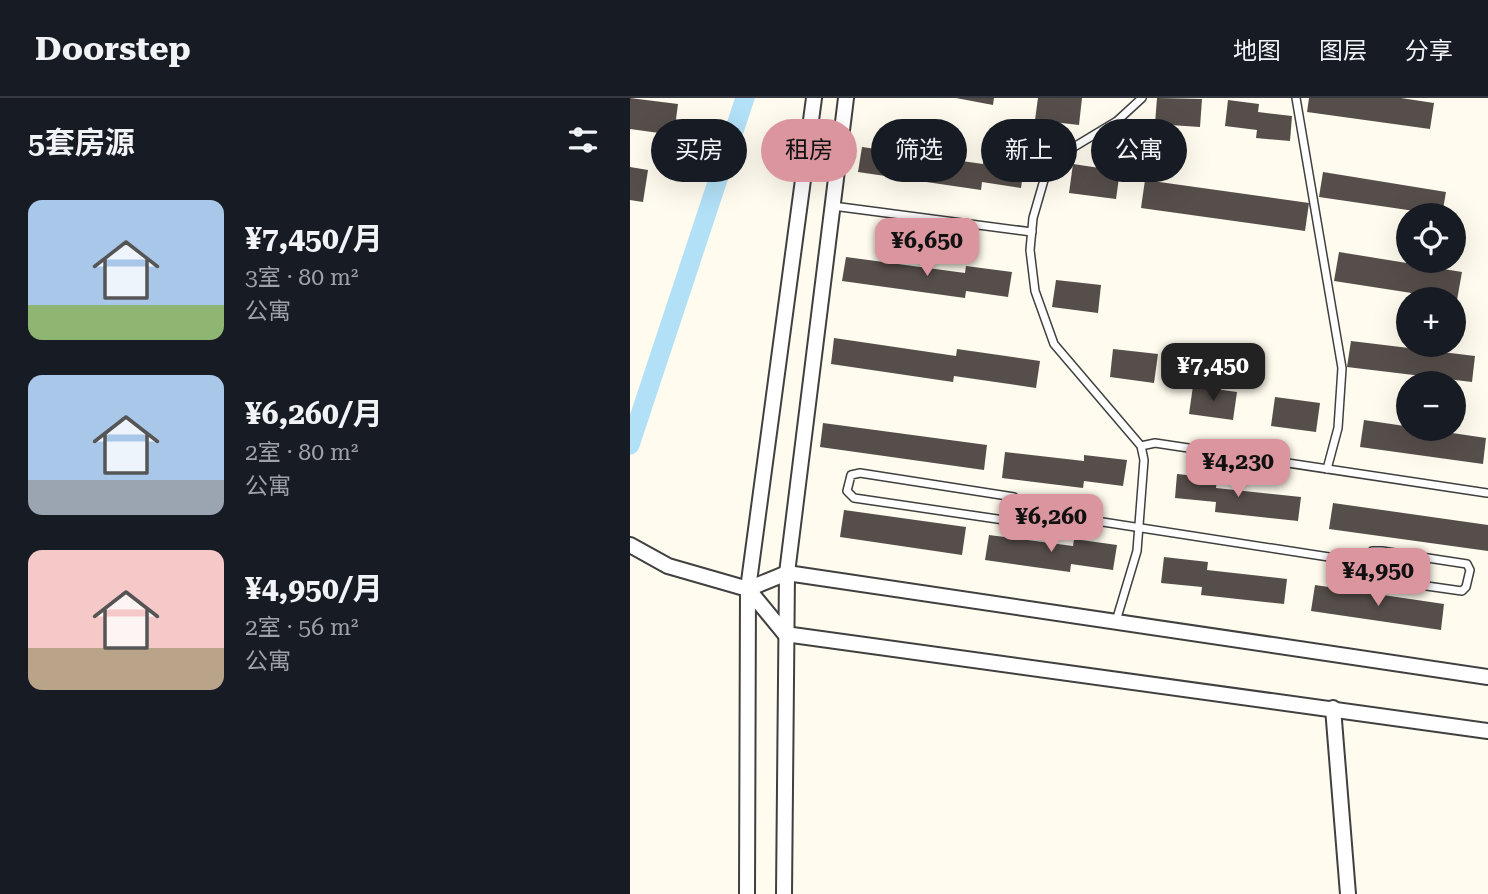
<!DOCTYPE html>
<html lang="zh">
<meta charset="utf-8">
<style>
body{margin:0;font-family:"Roboto Serif","Noto Sans SC",serif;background:#242831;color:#f1f3f6;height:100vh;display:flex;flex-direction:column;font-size:26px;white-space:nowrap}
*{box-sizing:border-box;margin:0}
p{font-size:23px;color:#9ea1a6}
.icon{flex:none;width:38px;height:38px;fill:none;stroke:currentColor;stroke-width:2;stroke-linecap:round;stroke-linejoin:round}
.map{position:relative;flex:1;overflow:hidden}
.sheet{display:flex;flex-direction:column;background:#171b24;width:630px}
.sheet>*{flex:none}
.top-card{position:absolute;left:21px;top:21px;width:665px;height:63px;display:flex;gap:14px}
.tools{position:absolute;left:766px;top:105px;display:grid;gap:14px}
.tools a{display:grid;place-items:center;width:70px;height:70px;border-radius:50%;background:#171b24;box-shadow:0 7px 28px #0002;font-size:35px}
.price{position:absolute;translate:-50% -60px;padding:0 16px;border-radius:14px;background:#da959e;color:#111;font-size:23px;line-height:46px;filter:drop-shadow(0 2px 4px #0008)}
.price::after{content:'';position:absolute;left:50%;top:42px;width:21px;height:16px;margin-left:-10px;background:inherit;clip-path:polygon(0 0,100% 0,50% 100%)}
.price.current{background:#222;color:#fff}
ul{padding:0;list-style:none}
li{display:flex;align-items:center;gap:21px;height:175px;padding:0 28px}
li span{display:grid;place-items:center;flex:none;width:196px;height:140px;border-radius:14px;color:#555}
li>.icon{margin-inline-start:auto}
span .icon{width:84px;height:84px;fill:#fffc;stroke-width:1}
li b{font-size:30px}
h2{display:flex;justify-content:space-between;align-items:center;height:84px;padding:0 28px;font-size:30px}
.tag{padding:0 24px;border-radius:32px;background:#171b24;box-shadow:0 7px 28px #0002;font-size:24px;line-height:63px}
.tag.current{background:#da959e;color:#111}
header{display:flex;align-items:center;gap:42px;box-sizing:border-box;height:98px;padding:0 35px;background:#171b24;border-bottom:2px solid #363941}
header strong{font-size:33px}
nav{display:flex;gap:38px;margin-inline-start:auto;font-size:24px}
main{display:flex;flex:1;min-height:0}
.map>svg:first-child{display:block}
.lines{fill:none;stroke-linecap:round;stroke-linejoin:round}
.canal{stroke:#b2e0f7;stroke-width:19}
.building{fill:#564e4a}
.service-casing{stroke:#404040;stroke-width:10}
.minor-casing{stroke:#404040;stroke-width:18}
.service{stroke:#fff;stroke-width:7}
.minor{stroke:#fff;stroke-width:14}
</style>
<header>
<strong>Doorstep</strong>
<nav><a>地图</a><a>图层</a><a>分享</a></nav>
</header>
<main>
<section class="sheet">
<h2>5套房源<svg class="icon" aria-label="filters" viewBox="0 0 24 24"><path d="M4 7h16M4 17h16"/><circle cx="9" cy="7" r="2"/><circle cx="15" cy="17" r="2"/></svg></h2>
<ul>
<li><span style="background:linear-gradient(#a9c7e8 75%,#8fb573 0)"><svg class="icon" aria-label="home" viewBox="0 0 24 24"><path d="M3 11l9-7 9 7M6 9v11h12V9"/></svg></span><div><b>¥7,450/月</b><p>3室 · 80 m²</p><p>公寓</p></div></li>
<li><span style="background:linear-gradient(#a9c7e8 75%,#9aa5b1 0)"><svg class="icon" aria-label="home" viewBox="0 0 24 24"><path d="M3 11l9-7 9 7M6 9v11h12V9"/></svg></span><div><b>¥6,260/月</b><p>2室 · 80 m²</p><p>公寓</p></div></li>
<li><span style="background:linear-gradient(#f6c9c9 70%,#b9a48a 0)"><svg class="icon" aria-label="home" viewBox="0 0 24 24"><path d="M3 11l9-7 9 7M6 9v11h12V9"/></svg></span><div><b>¥4,950/月</b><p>2室 · 56 m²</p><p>公寓</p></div></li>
</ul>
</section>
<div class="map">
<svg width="858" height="796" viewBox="0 0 858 796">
<rect width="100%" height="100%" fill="#fffbee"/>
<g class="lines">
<!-- canal -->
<polyline class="canal" points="0,347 115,0"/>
</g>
<!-- building -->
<g class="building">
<polygon points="0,0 48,6 44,37 0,31"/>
<polygon points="326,0 364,0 363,7"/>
<polygon points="408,0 452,0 449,27 405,22"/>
<polygon points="527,0 572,1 570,29 525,26"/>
<polygon points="679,0 771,0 804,5 800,31 677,14"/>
<polygon points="598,2 629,6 628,14 662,18 660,43 626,40 627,32 595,28"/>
<polygon points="232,49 353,66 354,56 395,62 391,90 352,84 351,92 228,74"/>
<polygon points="443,66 490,73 486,101 439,95"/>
<polygon points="0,69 18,72 13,104 0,102"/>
<polygon points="693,74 816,94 812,117 689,99"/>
<polygon points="515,82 679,105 675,133 511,110"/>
<polygon points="709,154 832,174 827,202 704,183"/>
<polygon points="216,159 335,175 336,168 382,174 378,199 336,193 335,200 212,183"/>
<polygon points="426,182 471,187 468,215 422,209"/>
<polygon points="204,240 326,258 327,251 410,263 406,290 324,278 323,284 201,266"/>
<polygon points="721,243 845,258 842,284 717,269"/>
<polygon points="483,251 528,256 524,285 480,279"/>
<polygon points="563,288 607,294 603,322 559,316"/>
<polygon points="645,299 690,305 686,334 641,328"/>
<polygon points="734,322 856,340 853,366 730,349"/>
<polygon points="193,325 357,347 354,372 190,349"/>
<polygon points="375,354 454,363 454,357 497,362 493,388 454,383 453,390 372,380"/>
<polygon points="547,376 587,380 586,390 671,399 668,423 585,414 586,404 545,400"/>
<polygon points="703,405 858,427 858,453 699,431"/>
<polygon points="214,412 336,429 332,457 210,439"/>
<polygon points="359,437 443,448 444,441 487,447 483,472 441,466 440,474 355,462"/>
<polygon points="534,459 578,464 577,472 657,481 654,506 571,497 572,489 531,485"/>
<polygon points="685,487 814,506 811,532 681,513"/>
</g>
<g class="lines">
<defs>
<g id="service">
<polyline points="666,0 712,270 708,330 697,371"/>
<polyline points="203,108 402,134"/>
<polyline points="511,348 525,345 857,395"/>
<polyline points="389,411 383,421 374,422 224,400 217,393 221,377 230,375 384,399 389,411 731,464 738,461 742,453 752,453 837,466 840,472 836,489 832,493 740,480 733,475 731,464"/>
<polyline points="486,523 507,453 514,362 511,348 424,246 405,193 400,152 403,120 414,82 434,55 487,23 512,0"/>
</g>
<g id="minor">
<polyline points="0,447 38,468 118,491 155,536 858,633"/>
<polyline points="118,491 157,475 858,579"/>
<polyline points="703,610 718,796"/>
<polyline points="117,796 118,491 184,0"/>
<polyline points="154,796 157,475 216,0"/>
</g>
</defs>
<!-- service casing -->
<use href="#service" class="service-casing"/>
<!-- minor casing -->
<use href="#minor" class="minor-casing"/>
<!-- service -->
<use href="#service" class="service"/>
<!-- minor -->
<use href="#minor" class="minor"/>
</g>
</svg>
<div class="tools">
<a><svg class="icon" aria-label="locate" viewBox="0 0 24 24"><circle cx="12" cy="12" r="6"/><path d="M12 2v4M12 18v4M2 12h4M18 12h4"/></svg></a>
<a>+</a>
<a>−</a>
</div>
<b class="price" style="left:297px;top:180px">¥6,650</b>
<b class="price current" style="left:583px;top:305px">¥7,450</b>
<b class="price" style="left:608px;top:401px">¥4,230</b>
<b class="price" style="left:421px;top:456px">¥6,260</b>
<b class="price" style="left:748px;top:510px">¥4,950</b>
<div class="top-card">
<a class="tag">买房</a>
<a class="tag current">租房</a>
<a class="tag">筛选</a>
<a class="tag">新上</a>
<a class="tag">公寓</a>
</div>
</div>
</main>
